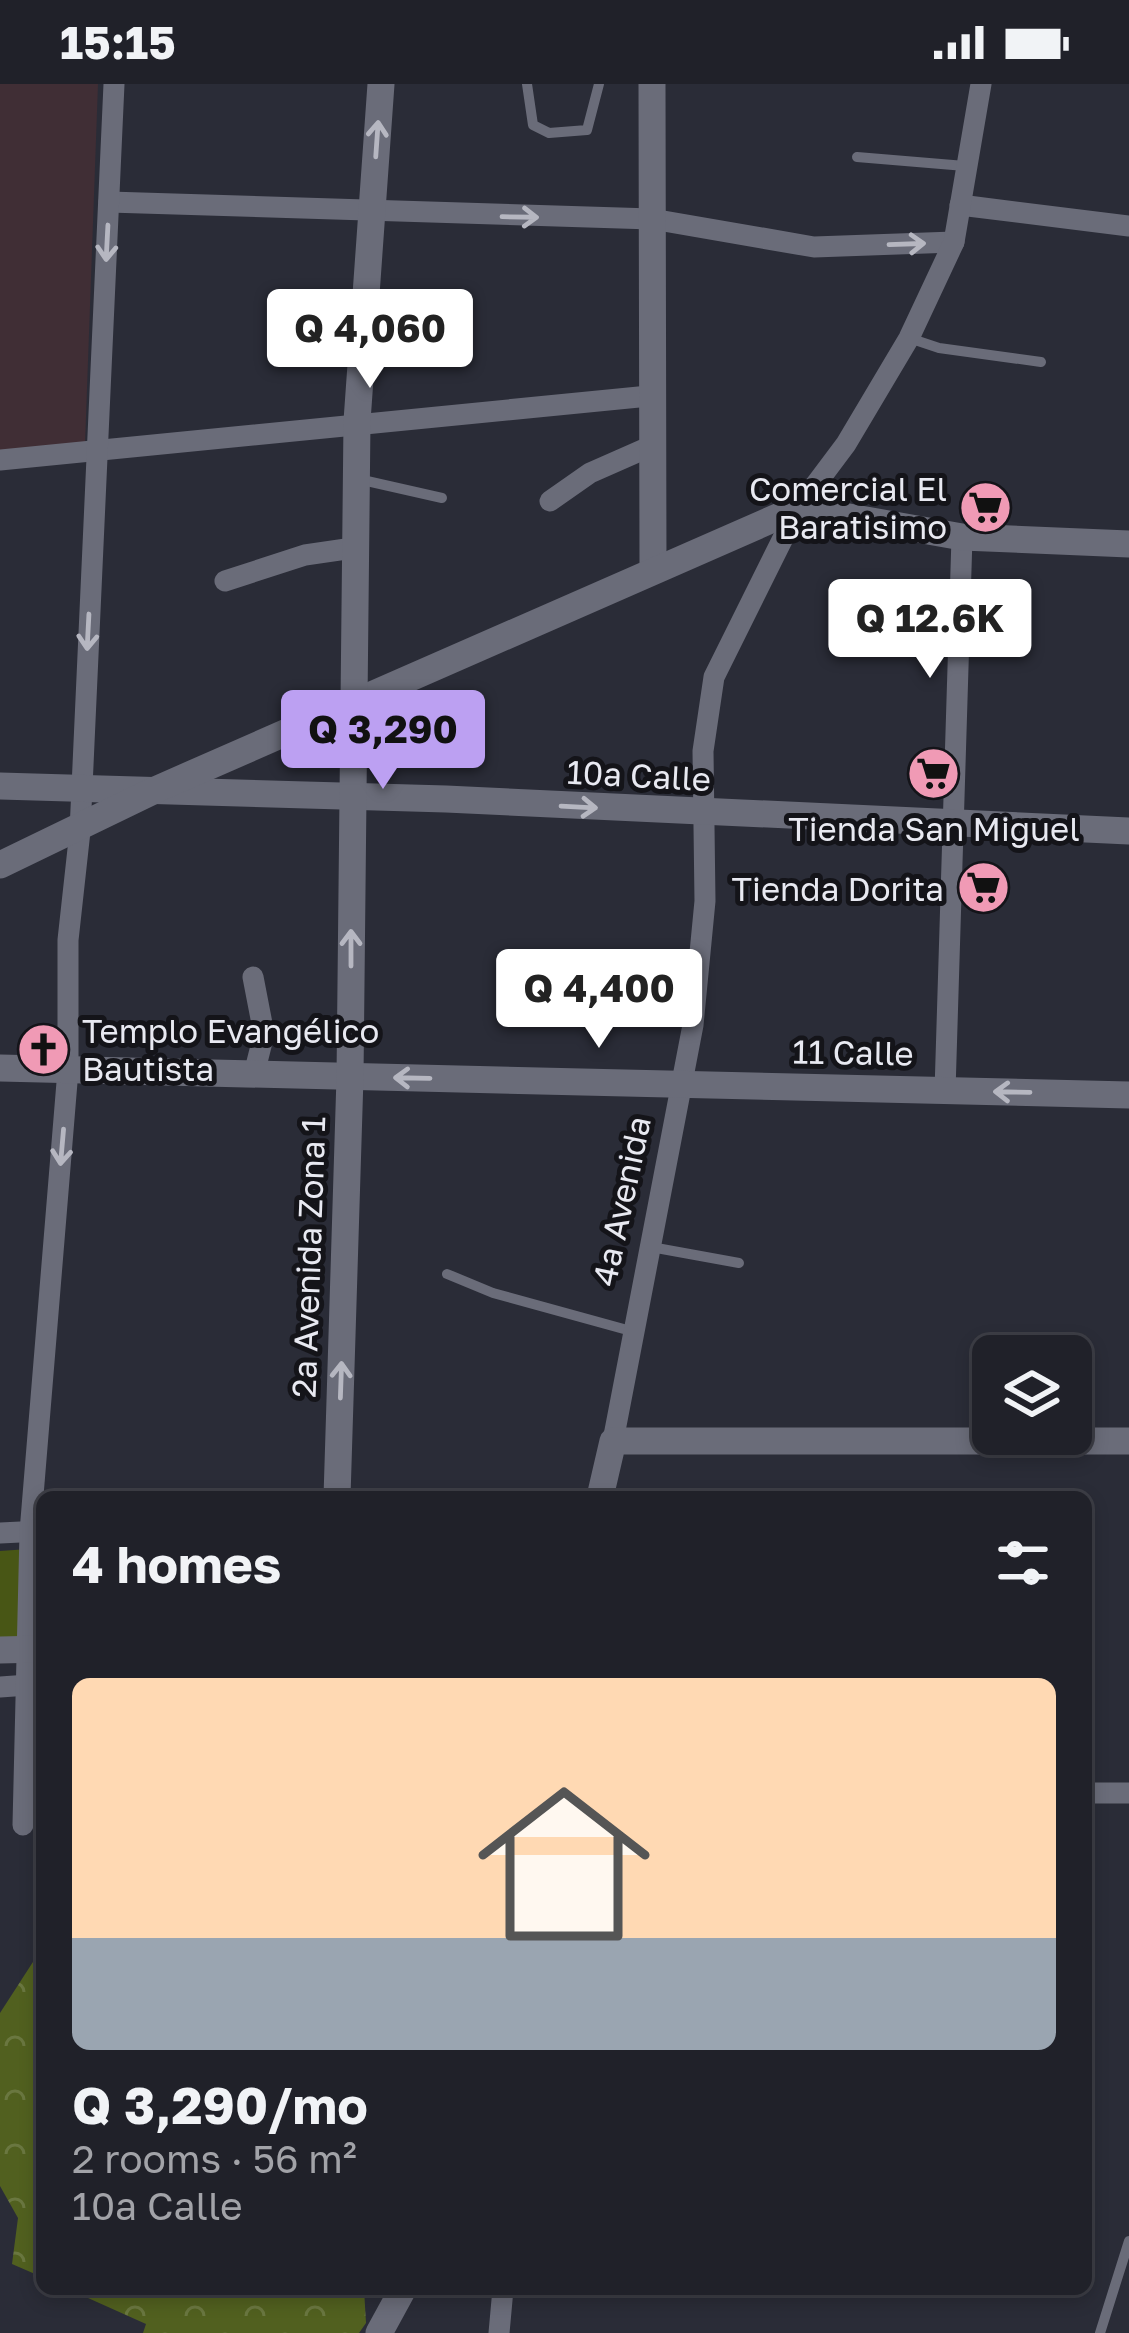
<!DOCTYPE html>
<meta charset="utf-8">
<style>
body{margin:0;font-family:"Golos Text",sans-serif;background:#282931;color:#f1f3f6;height:100vh;display:flex;flex-direction:column;font-size:45px;white-space:nowrap}
*{box-sizing:border-box;margin:0}
p{font-size:39px;color:#a2a3a8}
.icon{flex:none;width:66px;height:66px;fill:none;stroke:currentColor;stroke-width:2;stroke-linecap:round;stroke-linejoin:round}
.map{position:relative;flex:1;overflow:hidden}
.panel{position:absolute;left:36px;top:1407px;width:1056px;height:804px;display:flex;flex-direction:column;background:#202129;border-radius:18px;box-shadow:0 6px 18px #0003,0 0 0 3px #3d3e46}
.panel>*{flex:none}
.buttons{position:absolute;left:972px;top:1251px;display:grid;gap:24px}
.buttons a{display:grid;place-items:center;width:120px;height:120px;border-radius:18px;background:#202129;box-shadow:0 6px 18px #0003,0 0 0 3px #3d3e46;font-size:60px}
.price{position:absolute;translate:-50% -102px;padding:0 27px;border-radius:12px;background:#fff;color:#222;font-size:39px;line-height:78px;filter:drop-shadow(0 3px 6px #0008)}
.price::after{content:'';position:absolute;left:50%;top:72px;width:36px;height:27px;margin-left:-18px;background:inherit;clip-path:polygon(0 0,100% 0,50% 100%)}
.price.on{background:#bca0f2;color:#111}
ul{padding:0;list-style:none}
li{display:grid;align-content:center;gap:24px;height:636px;padding:0 36px}
li+li{border-top:3px solid #3d3e46}
li span{display:grid;place-items:center;height:372px;border-radius:18px;color:#555}
li>.icon{margin-inline-start:auto}
span .icon{width:216px;height:216px;fill:#fffc;stroke-width:1}
li b{font-size:51px}
h2{display:flex;justify-content:space-between;align-items:center;height:144px;padding:0 36px;font-size:51px}
.status{display:flex;justify-content:space-between;align-items:center;height:84px;padding:0 60px;background:#202129;direction:ltr}
.status svg{height:33px;fill:currentColor}
.map>svg:first-child{display:block}
.commercial{fill:#402e35}
.green{fill:#485615}
.forest{fill:url(#forest-crowns)}
.lines{fill:none;stroke-linecap:round;stroke-linejoin:round}
.service{stroke:#6a6c79;stroke-width:10}
.minor{stroke:#6a6c79;stroke-width:21}
.tertiary{stroke:#6a6c79;stroke-width:27}
.oneway{stroke:#b6b7c1}
.labels{text-anchor:middle;dominant-baseline:central;stroke-width:10;stroke-linejoin:round;paint-order:stroke}
.poi-label{font-size:33px;fill:#e8e9f1;stroke:#141419;text-anchor:end}
.street-label{font-size:33px;fill:#e8e9f1;stroke:#141419}
</style>
<div class="status"><b>15:15</b><svg viewBox="0 0 49 12"><path d="M0 12V9h3v3zM5 12V6h3v6zM10 12V3h3v9zM15 12V0h3v12zM26 1h20v11H26zM47 4h2v5h-2z"/></svg></div>
<div class="map">
<svg width="1129" height="2249" viewBox="0 0 1129 2249">
<defs>
<pattern id="forest-crowns" width="20" height="18" patternUnits="userSpaceOnUse" patternTransform="scale(3)"><rect width="20" height="18" fill="#51601f"/><path d="M2 6a3 3 0 1 1 6 0M12 15a3 3 0 1 1 6 0" fill="none" stroke="#6a7740"/></pattern>
</defs>
<rect width="100%" height="100%" fill="#2a2c37"/>
<!-- commercial -->
<polygon class="commercial" points="0,0 98,0 85,360 0,369"/>
<!-- green -->
<polygon class="green" points="28,1465 33,1570 0,1571 0,1467"/>
<!-- forest -->
<g class="forest">
<polygon points="42,1864 42,2193 12,2180 18,2134 0,2102 0,1929"/>
<polygon points="68,2205 364,2205 366,2239 359,2249 143,2249 146,2240"/>
</g>
<g class="lines">
<!-- service -->
<g class="service">
<polyline points="527,0 533,41 549,49 587,46 599,0"/>
<polyline points="857,73 965,82"/>
<polyline points="909,254 939,264 1041,278"/>
<polyline points="358,395 442,414"/>
<polyline points="651,1163 739,1179"/>
<polyline points="447,1190 493,1209 631,1247"/>
<polyline points="1100,2249 1129,2157"/>
</g>
<!-- minor -->
<g class="minor">
<polyline points="109,118 652,135 814,163 954,158"/>
<polyline points="960,121 1129,142"/>
<polyline points="0,376 649,312"/>
<polyline points="550,417 590,389 649,363"/>
<polyline points="225,497 305,471 353,464"/>
<polyline points="253,893 264,950 254,990"/>
<polyline points="945,1007 962,453"/>
<polyline points="613,1357 693,941 705,817 703,667 714,593 798,424 846,360 909,254 954,158 981,0"/>
<polyline points="0,1449 41,1447"/>
<polyline points="0,1603 42,1600"/>
<polyline points="1086,1709 1129,1709"/>
<polyline points="23,1741 30,1448 68,986 68,856 80,747 114,0"/>
<polyline points="499,2249 503,2205"/>
</g>
<!-- tertiary -->
<g class="tertiary">
<polyline points="652,0 653,485"/>
<polyline points="0,702 446,715 1129,747"/>
<polyline points="0,781 155,706 798,424 962,453 1129,460"/>
<polyline points="0,984 1129,1011"/>
<polyline points="337,1413 350,993 357,337 381,0"/>
<polyline points="600,1413 613,1357 1129,1357"/>
<polyline points="0,1566 42,1565"/>
<polyline points="379,2249 403,2205"/>
</g>
</g>
<!-- one-way arrows -->
<defs><path id="oneway-shaft" d="M-6 0H5M1.5-3L5.5 0L1.5 3" fill="none" stroke-width="1.6" stroke-linecap="round" stroke-linejoin="round" transform="scale(3)"/></defs>
<g class="oneway">
<use href="#oneway-shaft" transform="translate(377 55) rotate(-86)"/>
<use href="#oneway-shaft" transform="translate(520 133) rotate(1)"/>
<use href="#oneway-shaft" transform="translate(107 159) rotate(93)"/>
<use href="#oneway-shaft" transform="translate(907 160) rotate(-2)"/>
<use href="#oneway-shaft" transform="translate(88 548) rotate(93)"/>
<use href="#oneway-shaft" transform="translate(579 723) rotate(3)"/>
<use href="#oneway-shaft" transform="translate(351 864) rotate(-90)"/>
<use href="#oneway-shaft" transform="translate(412 994) rotate(-179)"/>
<use href="#oneway-shaft" transform="translate(1012 1008) rotate(-179)"/>
<use href="#oneway-shaft" transform="translate(62 1063) rotate(95)"/>
<use href="#oneway-shaft" transform="translate(341 1296) rotate(-88)"/>
</g>
<!-- icons -->
<defs>
<symbol id="supermarket-disc" viewBox="-11 -11 22 22"><circle r="9.5" fill="#f09ab5" stroke="#141419"/><path d="M-6-5.5h2.5l.6 2H6L4.5 2H-2.5L-4.4-4H-6ZM-1.5 3.2a1.3 1.3 0 1 0 .1 0ZM3 3.2a1.3 1.3 0 1 0 .1 0Z" fill="#111"/></symbol>
<symbol id="church-disc" viewBox="-11 -11 22 22"><circle r="9.5" fill="#f09ab5" stroke="#141419"/><path d="M-1.2-6h2.4v3.5h3.3v2.4h-3.3V6h-2.4V-.1h-3.3v-2.4h3.3Z" fill="#111"/></symbol>
</defs>
<g fill-rule="evenodd">
<use href="#supermarket-disc" x="956" y="394" width="59" height="59"/>
<use href="#supermarket-disc" x="904" y="660" width="59" height="59"/>
<use href="#supermarket-disc" x="954" y="774" width="59" height="59"/>
<use href="#church-disc" x="14" y="936" width="59" height="59"/>
</g>
<g class="labels">
<!-- poi labels -->
<g class="poi-label">
<text x="947" y="404">Comercial El<tspan x="947" dy="38">Baratisimo</tspan></text>
<text x="934" y="744" text-anchor="middle">Tienda San Miguel</text>
<text x="944" y="804">Tienda Dorita</text>
<text x="82" y="946" text-anchor="start">Templo Evangélico<tspan x="82" dy="38">Bautista</tspan></text>
</g>
<!-- street labels -->
<g class="street-label">
<text transform="translate(639 691) rotate(3)">10a Calle</text>
<text transform="translate(853 968) rotate(1)">11 Calle</text>
<text transform="translate(621 1117) rotate(-78)">4a Avenida</text>
<text transform="translate(308 1173) rotate(-88)">2a Avenida Zona 1</text>
</g>
</g>
</svg>
<div class="buttons">
<a><svg class="icon" aria-label="layers" viewBox="0 0 24 24"><path d="M12 4l9 5-9 5-9-5zM3 14l9 5 9-5"/></svg></a>
</div>
<b class="price" style="left:370px;top:307px">Q 4,060</b>
<b class="price" style="left:930px;top:597px">Q 12.6K</b>
<b class="price on" style="left:383px;top:708px">Q 3,290</b>
<b class="price" style="left:599px;top:967px">Q 4,400</b>
<section class="panel">
<h2>4 homes<svg class="icon" aria-label="filters" viewBox="0 0 24 24"><path d="M4 7h16M4 17h16"/><circle cx="9" cy="7" r="2"/><circle cx="15" cy="17" r="2"/></svg></h2>
<ul>
<li><span style="background:linear-gradient(#ffd9b3 70%,#9aa5b1 0)"><svg class="icon" aria-label="home" viewBox="0 0 24 24"><path d="M3 11l9-7 9 7M6 9v11h12V9"/></svg></span><div><b>Q 3,290/mo</b><p>2 rooms · 56 m²</p><p>10a Calle</p></div></li>
</ul>
</section>
</div>
